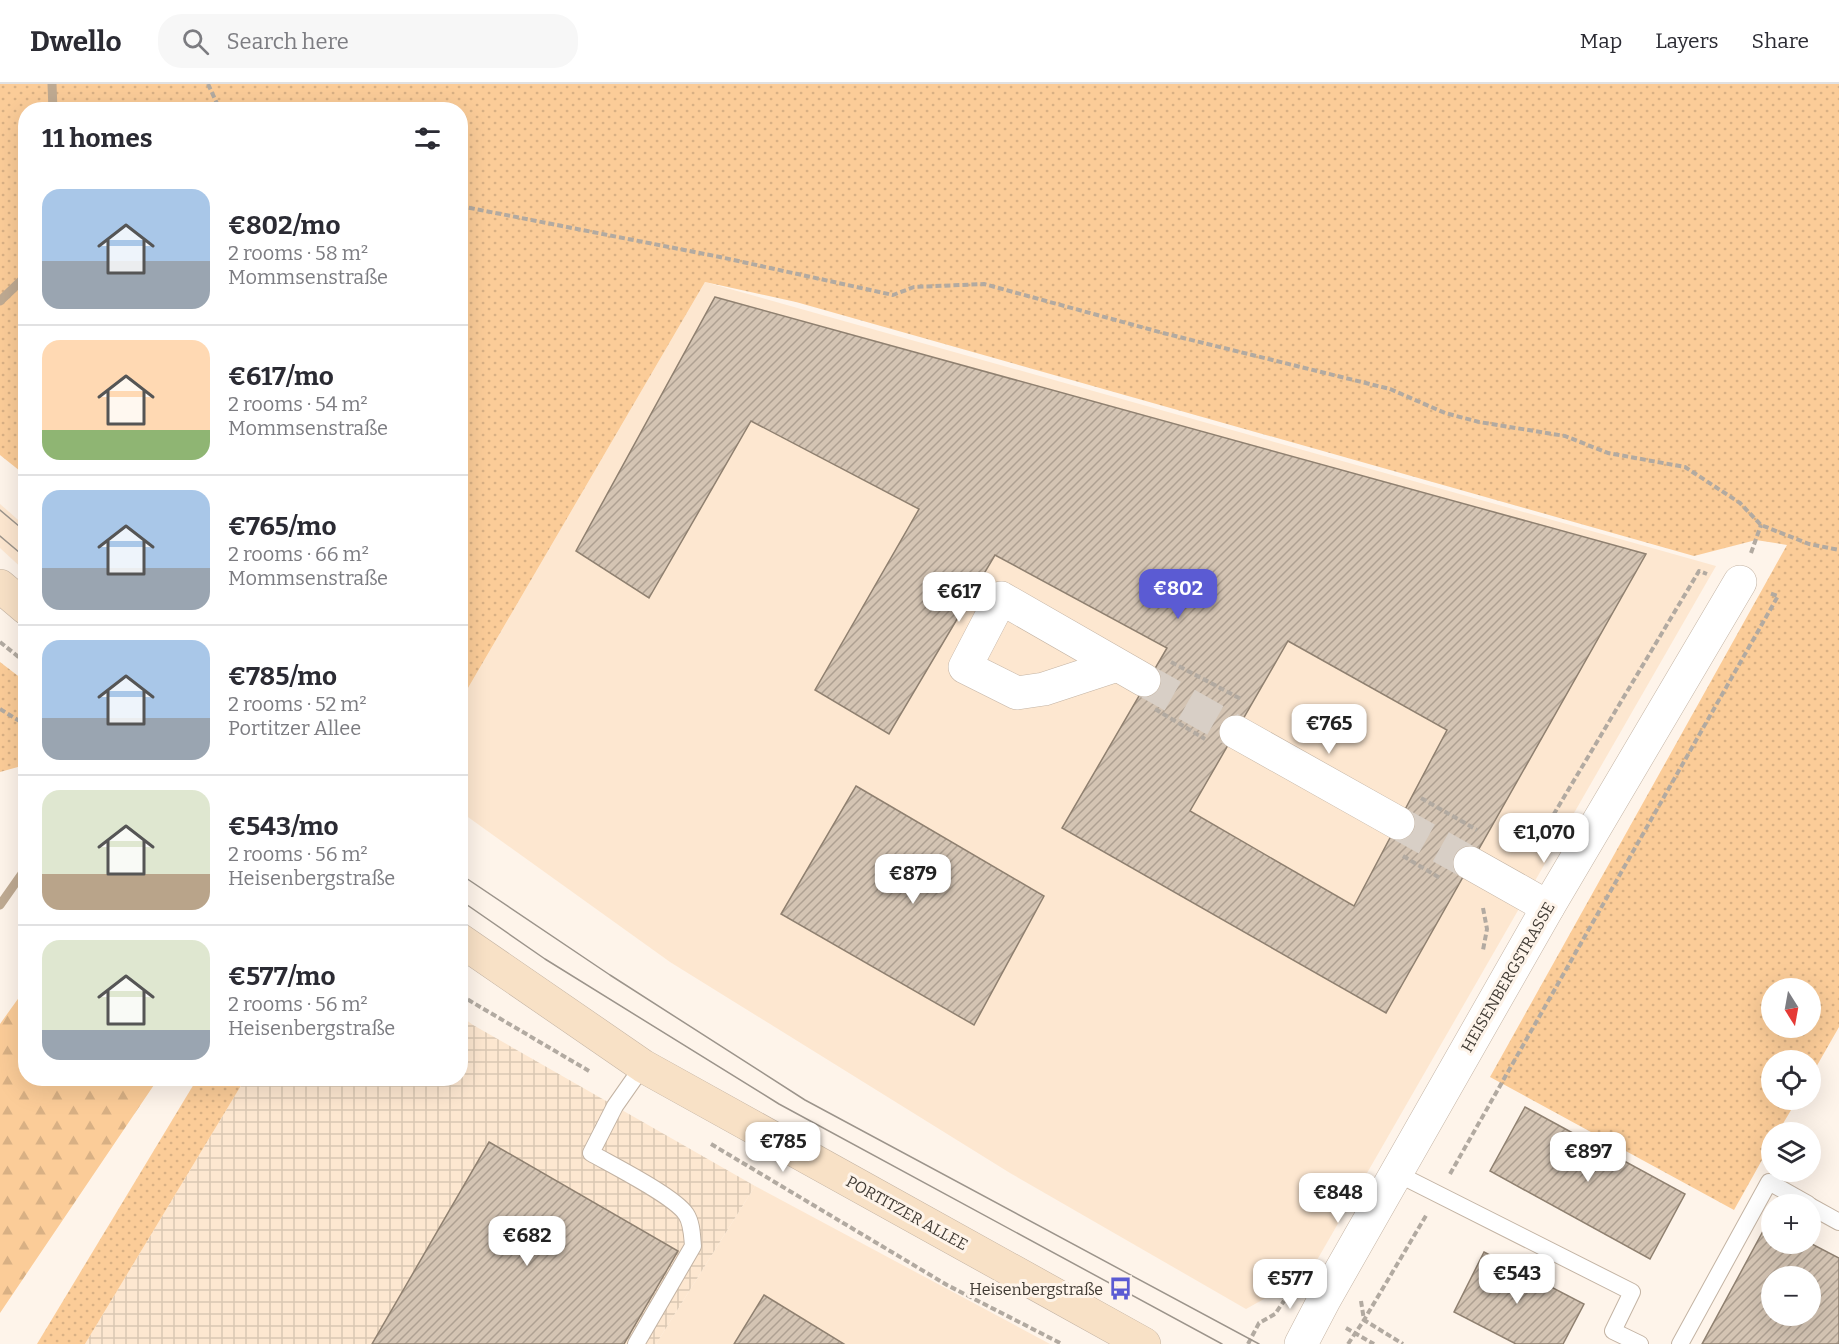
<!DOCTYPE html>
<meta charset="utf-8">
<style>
body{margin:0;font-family:Bitter,serif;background:#f7f7f7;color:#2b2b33;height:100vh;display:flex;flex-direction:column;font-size:22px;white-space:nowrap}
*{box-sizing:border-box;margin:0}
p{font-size:20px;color:#7c7c81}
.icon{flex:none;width:33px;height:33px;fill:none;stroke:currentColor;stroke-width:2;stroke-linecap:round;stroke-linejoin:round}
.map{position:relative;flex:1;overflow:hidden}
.sheet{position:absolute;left:18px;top:18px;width:450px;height:984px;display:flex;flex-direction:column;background:#fff;border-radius:24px;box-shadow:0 6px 24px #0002}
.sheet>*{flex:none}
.needle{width:39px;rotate:169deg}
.buttons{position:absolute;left:1761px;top:894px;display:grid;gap:12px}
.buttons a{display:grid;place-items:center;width:60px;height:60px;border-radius:50%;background:#fff;box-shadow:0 6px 24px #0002;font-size:30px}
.price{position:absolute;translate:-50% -51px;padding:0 14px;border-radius:12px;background:#fff;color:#222;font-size:20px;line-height:39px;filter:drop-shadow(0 2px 3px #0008)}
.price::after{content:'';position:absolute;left:50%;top:36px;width:18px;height:14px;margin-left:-9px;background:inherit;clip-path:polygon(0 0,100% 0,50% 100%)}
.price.on{background:#5b5bd3;color:#fff}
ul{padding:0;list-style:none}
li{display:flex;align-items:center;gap:18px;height:150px;padding:0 24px}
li+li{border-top:2px solid #e1e1e2}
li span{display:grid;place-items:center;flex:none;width:168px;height:120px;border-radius:18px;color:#555}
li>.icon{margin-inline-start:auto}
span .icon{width:72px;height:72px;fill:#fffc;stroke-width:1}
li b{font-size:26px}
h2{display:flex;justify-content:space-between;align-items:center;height:72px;padding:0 24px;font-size:26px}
header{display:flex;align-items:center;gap:36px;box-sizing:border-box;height:84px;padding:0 30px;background:#fff;border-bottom:2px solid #e1e1e2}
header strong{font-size:28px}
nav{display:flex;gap:33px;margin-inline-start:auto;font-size:21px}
.search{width:420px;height:54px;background:#f7f7f7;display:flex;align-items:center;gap:15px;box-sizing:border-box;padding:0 21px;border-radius:24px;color:#7c7c81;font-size:22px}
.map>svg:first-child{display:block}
.built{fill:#fde7d0}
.industrial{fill:url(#industrial-grid)}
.grass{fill:url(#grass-dots);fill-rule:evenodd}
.forest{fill:url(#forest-firs)}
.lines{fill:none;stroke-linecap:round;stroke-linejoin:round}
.stream{stroke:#bfaa92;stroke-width:9}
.building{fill:url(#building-hatch);stroke:#8f8070;stroke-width:1.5;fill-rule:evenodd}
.street-tunnel{stroke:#d8cfc6;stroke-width:33;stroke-dasharray:33 16;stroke-linecap:butt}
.lane-casing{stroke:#c3b3a3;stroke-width:18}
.street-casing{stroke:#c3b3a3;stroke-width:34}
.secondary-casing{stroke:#c3b3a3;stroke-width:34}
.path{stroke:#b2aaa1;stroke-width:4;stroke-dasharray:6 3;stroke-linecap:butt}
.lane{stroke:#fff;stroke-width:16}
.street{stroke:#fff;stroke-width:33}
.secondary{stroke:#f8e1c6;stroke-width:33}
.tram{stroke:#9c948b;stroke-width:1.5}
.labels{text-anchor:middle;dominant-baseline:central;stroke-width:6;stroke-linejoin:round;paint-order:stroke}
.street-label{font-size:16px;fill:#413b34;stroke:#fef4ea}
.poi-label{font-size:16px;fill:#413b34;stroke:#fef4ea;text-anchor:end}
</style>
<header>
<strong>Dwello</strong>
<div class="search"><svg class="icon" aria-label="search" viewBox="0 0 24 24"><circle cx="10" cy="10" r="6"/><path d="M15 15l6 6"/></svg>Search here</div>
<nav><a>Map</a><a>Layers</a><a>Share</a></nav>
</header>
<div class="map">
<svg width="1839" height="1260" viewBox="0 0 1839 1260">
<defs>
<pattern id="industrial-grid" width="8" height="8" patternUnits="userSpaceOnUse" patternTransform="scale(1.5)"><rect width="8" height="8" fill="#fde7d0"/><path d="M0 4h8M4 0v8" fill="none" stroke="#dac7b3"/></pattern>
<pattern id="grass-dots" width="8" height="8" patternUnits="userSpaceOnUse" patternTransform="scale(1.5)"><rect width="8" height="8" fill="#fbcc98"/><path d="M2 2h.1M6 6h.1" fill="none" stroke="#d8b084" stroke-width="1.8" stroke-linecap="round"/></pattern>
<pattern id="forest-firs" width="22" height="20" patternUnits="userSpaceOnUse" patternTransform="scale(1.5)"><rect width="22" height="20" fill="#fbcc98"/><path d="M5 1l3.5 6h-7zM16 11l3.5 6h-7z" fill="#d8b084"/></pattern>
<pattern id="building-hatch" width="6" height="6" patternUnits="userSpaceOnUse" patternTransform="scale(1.5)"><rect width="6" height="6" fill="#d4c4b3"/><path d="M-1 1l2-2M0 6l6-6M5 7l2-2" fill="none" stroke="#aea092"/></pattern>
</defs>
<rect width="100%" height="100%" fill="#fef4ea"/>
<!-- built -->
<g class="built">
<polygon points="705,198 1716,482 1309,1190 1246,1225 1010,1089 670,878 461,728 461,616"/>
<polygon points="0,420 25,442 25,487 0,464"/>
<polygon points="755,1102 1050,1260 656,1260"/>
</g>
<!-- industrial -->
<polygon class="industrial" points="461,932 473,941 755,1102 656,1260 85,1260 245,995 460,994"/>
<!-- grass -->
<g class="grass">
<path d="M 0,0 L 1839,0 L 1839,943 L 1811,992 L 1810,976 L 1772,976 L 1772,1016 L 1797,1016 L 1778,1048 L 1772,1048 L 1771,1060 L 1734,1126 L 1490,993 L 1787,461 L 1756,456 L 1694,472 L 796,218 L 705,198 L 461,616 L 460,26 L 26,26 L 25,391 L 0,371 ZM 1772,904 L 1810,904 L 1810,944 L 1772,944 Z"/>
<polygon points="0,578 26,598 25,681 0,688"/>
<polygon points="197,995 245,995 85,1260 37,1260"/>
</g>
<!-- forest -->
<polygon class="forest" points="25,905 26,994 158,995 0,1229 0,940"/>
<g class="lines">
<!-- stream -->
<g class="stream">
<polyline points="52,0 53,26"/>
<polyline points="0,217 26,192"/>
<polyline points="0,821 26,784"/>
</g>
</g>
<!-- building -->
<g class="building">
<path d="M 715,213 L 1646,470 L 1386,929 L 1062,744 L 1167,564 L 995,471 L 889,650 L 815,606 L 919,425 L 751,337 L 649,514 L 576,467 ZM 1288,557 L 1447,646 L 1354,822 L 1190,727 Z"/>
<polygon points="856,702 1044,812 974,941 781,830"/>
<polygon points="1525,1023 1685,1110 1650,1175 1490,1087"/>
<polygon points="489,1058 678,1167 624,1260 372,1260"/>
<path d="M 1769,1136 L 1772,1138 L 1772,1160 L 1810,1159 L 1839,1174 L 1839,1260 L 1702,1260 ZM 1772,1192 L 1810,1192 L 1810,1232 L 1772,1232 Z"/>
<polygon points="1484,1168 1584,1220 1563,1260 1516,1260 1454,1228"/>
<polygon points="764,1211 844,1260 734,1260"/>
</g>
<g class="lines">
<!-- street-tunnel -->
<g class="street-tunnel">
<polyline points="1144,596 1236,648"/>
<polyline points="1398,739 1470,779"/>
</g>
<defs>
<g id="lane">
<polyline points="1396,1089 1632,1208 1613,1247 1640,1260"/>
<polyline points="1810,1122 1839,1138"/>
<path d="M 636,1260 L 693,1162 C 692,1152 692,1139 686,1130 C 674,1112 612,1081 591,1069 L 615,1022 L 643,982"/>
<polyline points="1680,1260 1769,1098 1808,1120"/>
</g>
<g id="street">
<polyline points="1117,581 1044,605 1017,609 965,583 1001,514 1144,596"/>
<polyline points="1236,648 1398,739"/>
<polyline points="1470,779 1548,823"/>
<polyline points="1301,1260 1324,1216 1548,823 1740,498"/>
</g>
<g id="secondary">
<polyline points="0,502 26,524"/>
<polyline points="460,856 643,982 1144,1260"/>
</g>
</defs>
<!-- lane casing -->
<use href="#lane" class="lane-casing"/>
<!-- street casing -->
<use href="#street" class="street-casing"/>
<!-- secondary casing -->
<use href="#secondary" class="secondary-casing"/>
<!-- path -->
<g class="path">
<polyline points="208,0 220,26"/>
<polyline points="460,122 720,173 893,211 914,203 984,200 1163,249 1390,305 1445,329 1479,338 1565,352 1608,369 1685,383 1740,419 1761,441 1809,460 1839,466"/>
<polyline points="1751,469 1761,441"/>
<polyline points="0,558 26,579"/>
<polyline points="1171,578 1241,615"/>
<polyline points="0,625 26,641"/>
<polyline points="1155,625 1205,655"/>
<polyline points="1421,714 1477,746"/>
<polyline points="1508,761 1522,764 1536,760 1699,487 1707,490"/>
<polyline points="1403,772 1440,794"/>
<polyline points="1483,824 1487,845 1483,866"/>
<polyline points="460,911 589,987"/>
<polyline points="711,1060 947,1201 1062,1260"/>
<polyline points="1450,1090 1778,512 1769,509"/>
<polyline points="1361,1217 1364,1236 1403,1260"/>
<polyline points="1346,1244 1374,1260"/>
<polyline points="1248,1260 1259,1239 1275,1230 1284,1217"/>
<polyline points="1348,1260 1364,1236 1427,1130"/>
</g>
<!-- lane -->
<use href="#lane" class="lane"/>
<!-- street -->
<use href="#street" class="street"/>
<!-- secondary -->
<use href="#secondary" class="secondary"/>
<!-- tram -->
<g class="tram">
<polyline points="0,426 26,448"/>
<polyline points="0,452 26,474"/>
<polyline points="460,790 610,891 805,1016 1259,1260"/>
<polyline points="460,816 545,875 779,1020 1222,1260"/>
</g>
</g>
<!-- icons -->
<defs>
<symbol id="bus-bare" viewBox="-9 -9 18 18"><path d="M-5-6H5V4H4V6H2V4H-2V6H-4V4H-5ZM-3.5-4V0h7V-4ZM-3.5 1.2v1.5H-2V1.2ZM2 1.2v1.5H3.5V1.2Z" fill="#5b5bd3" stroke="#fef4ea" stroke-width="2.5" paint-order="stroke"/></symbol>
</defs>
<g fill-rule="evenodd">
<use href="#bus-bare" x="1104" y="1188" width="33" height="33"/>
</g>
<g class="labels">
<!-- street labels -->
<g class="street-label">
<text transform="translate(1508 893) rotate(-60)">HEISENBERGSTRASSE</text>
<text transform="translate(907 1129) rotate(29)">PORTITZER ALLEE</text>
</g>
<!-- poi labels -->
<g class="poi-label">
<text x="1103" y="1205">Heisenbergstraße</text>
</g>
</g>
</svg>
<div class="buttons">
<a><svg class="needle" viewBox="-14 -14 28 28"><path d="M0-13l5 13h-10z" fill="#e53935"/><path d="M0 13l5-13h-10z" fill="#7c7c81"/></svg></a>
<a><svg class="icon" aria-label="locate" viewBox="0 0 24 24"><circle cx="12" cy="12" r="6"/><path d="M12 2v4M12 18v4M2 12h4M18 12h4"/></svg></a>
<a><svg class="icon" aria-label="layers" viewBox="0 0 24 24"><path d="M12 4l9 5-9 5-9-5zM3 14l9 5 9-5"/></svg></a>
<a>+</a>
<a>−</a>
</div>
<b class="price on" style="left:1178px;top:536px">€802</b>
<b class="price" style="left:959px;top:539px">€617</b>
<b class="price" style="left:1329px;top:671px">€765</b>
<b class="price" style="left:1544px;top:780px">€1,070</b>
<b class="price" style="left:913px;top:821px">€879</b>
<b class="price" style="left:783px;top:1089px">€785</b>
<b class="price" style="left:1588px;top:1099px">€897</b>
<b class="price" style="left:1338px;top:1140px">€848</b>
<b class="price" style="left:527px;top:1183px">€682</b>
<b class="price" style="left:1517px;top:1221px">€543</b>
<b class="price" style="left:1290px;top:1226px">€577</b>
<section class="sheet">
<h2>11 homes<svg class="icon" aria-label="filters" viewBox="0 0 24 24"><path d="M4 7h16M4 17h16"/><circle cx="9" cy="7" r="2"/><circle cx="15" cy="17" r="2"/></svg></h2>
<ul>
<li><span style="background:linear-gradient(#a9c7e8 60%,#9aa5b1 0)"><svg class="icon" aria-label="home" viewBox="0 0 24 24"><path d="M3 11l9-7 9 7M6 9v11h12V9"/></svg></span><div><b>€802/mo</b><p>2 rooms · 58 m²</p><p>Mommsenstraße</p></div></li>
<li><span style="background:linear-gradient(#ffd9b3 75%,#8fb573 0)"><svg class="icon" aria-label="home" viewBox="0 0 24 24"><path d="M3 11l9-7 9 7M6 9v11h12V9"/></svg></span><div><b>€617/mo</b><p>2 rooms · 54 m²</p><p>Mommsenstraße</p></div></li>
<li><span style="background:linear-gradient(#a9c7e8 65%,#9aa5b1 0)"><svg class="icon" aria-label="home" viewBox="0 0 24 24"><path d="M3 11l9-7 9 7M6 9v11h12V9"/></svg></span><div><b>€765/mo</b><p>2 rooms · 66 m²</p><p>Mommsenstraße</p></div></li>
<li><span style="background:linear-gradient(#a9c7e8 65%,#9aa5b1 0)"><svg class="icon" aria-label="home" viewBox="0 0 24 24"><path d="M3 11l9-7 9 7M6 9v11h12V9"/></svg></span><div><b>€785/mo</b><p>2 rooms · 52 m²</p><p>Portitzer Allee</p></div></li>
<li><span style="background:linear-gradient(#dfe7d0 70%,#b9a48a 0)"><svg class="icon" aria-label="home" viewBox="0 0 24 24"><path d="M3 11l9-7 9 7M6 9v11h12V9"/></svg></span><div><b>€543/mo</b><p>2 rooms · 56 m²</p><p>Heisenbergstraße</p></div></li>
<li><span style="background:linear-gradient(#dfe7d0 75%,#9aa5b1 0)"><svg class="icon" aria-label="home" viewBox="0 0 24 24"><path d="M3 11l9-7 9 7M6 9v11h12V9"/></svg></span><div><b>€577/mo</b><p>2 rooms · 56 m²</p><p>Heisenbergstraße</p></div></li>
</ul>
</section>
</div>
